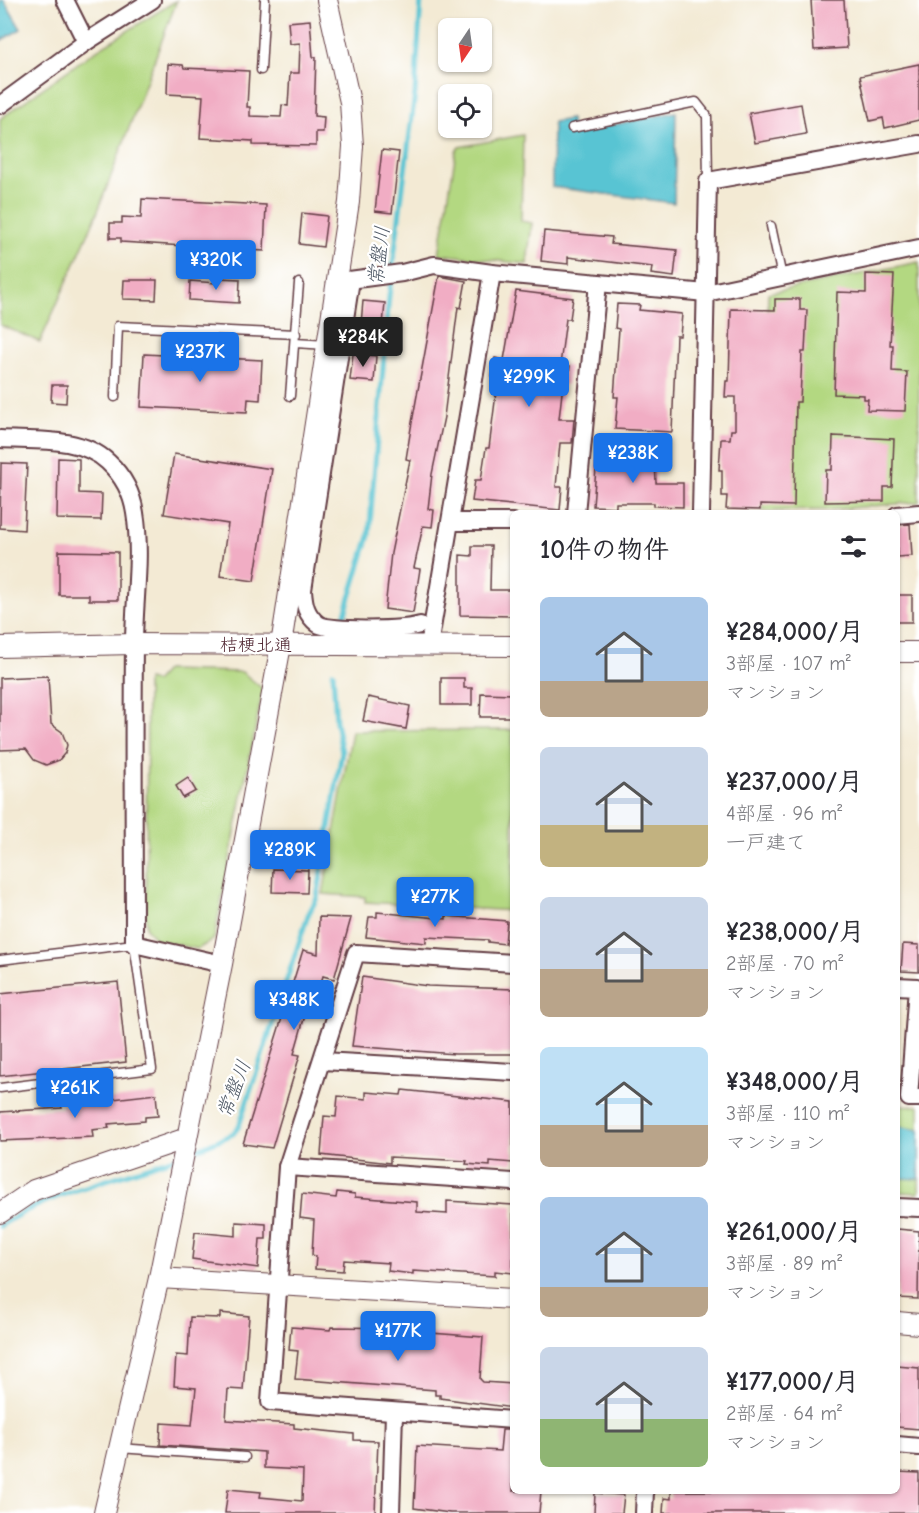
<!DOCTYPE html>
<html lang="ja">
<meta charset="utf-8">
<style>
body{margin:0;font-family:"Comic Neue","Klee One",sans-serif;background:#f2f2f3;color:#2b2b33;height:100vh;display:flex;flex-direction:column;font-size:22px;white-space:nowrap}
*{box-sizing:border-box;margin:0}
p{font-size:20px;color:#7c7c81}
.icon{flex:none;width:33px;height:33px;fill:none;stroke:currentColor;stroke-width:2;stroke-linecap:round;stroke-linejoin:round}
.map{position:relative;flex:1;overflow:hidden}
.side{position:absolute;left:510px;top:510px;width:390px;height:984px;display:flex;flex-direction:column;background:#fff;border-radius:9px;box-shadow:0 2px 4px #0004}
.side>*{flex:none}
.needle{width:39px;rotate:193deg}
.tools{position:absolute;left:438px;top:18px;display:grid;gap:12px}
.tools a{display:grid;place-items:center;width:54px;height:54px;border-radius:9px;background:#fff;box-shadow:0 2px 4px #0004;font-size:30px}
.price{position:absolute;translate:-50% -51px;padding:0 14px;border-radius:6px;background:#1a73e8;color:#fff;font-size:20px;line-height:39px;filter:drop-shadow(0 2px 3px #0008)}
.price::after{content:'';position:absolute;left:50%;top:36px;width:18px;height:14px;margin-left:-9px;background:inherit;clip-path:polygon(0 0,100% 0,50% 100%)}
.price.selected{background:#222;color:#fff}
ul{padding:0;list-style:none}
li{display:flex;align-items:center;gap:18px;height:150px;padding:0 30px}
li span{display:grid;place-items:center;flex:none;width:168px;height:120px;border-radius:9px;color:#555}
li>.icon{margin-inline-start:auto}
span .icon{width:72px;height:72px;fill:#fffc;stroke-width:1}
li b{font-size:26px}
h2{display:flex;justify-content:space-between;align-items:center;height:72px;padding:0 30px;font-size:26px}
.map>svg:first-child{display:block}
.green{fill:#b3d881;stroke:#7e7c56;stroke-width:1.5}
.water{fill:#59c4d3;stroke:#52727f;stroke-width:1.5}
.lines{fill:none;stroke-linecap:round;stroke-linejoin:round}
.stream{stroke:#59c4d3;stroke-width:5}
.building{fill:#f1adc4}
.service-casing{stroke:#633d44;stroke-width:11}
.minor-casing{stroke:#633d44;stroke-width:20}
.tertiary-casing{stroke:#633d44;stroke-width:22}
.service{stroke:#fff;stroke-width:8}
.minor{stroke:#fff;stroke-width:16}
.tertiary{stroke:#fff;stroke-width:20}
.labels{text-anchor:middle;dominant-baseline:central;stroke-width:4.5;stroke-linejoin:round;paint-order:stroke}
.street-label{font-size:18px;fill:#4a1f2b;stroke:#fff}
.water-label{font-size:20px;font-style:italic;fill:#4f5966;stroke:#fff}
</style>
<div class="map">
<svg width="919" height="1513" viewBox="0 0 919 1513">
<rect width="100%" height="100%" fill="#fff"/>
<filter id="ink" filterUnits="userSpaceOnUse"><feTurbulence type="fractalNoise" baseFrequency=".0167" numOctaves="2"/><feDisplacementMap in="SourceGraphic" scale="12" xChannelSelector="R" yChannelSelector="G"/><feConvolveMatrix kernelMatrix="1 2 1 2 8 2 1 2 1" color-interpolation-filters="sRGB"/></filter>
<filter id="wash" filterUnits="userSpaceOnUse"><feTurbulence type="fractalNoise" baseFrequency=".008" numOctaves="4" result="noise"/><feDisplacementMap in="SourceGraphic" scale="24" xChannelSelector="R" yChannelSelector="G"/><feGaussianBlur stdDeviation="1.35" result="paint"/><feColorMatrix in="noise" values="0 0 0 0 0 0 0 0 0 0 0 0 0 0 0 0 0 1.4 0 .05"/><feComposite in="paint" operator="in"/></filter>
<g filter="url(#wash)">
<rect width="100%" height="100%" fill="#f3ead4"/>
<!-- green -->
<g class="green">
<polygon points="177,0 96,216 40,342 0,325 0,119 92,53"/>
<polygon points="523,135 521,221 532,223 527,264 439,254 456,151 459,147"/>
<polygon points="919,262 919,502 827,510 763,511 768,293"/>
<polygon points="166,670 242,672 263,689 214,939 198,949 156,940 146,928 147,680 155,682"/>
<polygon points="513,730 513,911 365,902 365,897 323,894 352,731"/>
<polygon points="897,1105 919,1106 919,1193 897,1192"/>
</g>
<!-- water -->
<g class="water">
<polygon points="0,0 4,0 21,29 0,41"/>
<polygon points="676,112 674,203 552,187 553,122 571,119 572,133"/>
<polygon points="897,1126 919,1130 919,1179 897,1178"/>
</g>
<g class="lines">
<!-- stream -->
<g class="stream">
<polyline points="343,620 369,536 389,296 415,93 421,0"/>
<polyline points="188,1153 233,1134 239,1126 308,915 317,898 342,752 336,722 333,672"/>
<path d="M 0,1226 C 54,1190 119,1179 179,1156"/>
</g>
</g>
<g id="blocks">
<!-- building -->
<g class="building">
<polygon points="811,0 844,0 847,48 814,50"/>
<polygon points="310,20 313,57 316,57 314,116 324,117 323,132 316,132 316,146 253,145 253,141 200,138 203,96 167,94 168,64 183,65 184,68 249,71 247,107 250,107 250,116 281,117 282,105 288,106 290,73 299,73 300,43 290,44 288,22"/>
<polygon points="919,64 919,120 885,128 883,118 870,121 860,76"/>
<polygon points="801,104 806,134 755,143 749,113"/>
<polygon points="382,150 399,152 392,213 375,211"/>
<polygon points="142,199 266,205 264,251 121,242 121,238 110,238 110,223 122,223 122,217 141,218"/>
<polygon points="302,213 327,216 323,247 299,244"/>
<polygon points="544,231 612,237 611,244 677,250 674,277 651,274 652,267 568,257 568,264 541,261"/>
<polygon points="866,274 894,275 890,345 893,345 892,371 907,372 905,411 867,410 868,399 864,399 864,395 834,394 837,292 866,293"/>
<polygon points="439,276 466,281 461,308 458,307 444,417 432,474 428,509 434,510 432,527 423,526 414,568 420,569 413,613 385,609 391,553 410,460 406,459 411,428"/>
<polygon points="217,278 240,279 239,303 189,300 190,281 216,283"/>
<polygon points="124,280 157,280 156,300 123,299"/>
<polygon points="516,291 573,298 570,319 566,319 560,365 570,366 567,385 563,384 559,419 574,419 572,443 560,443 556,487 562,487 560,510 472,501 475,480 481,480 486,448 489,448 498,378 492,377 495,358 504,360"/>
<polygon points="775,299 800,299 800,310 807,310 805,352 802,352 800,402 796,402 794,506 760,505 760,510 726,509 727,496 722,496 722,470 719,470 721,439 730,439 731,430 735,430 735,397 725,397 726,381 729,381 731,309 775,310"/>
<polygon points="363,301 385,303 383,325 361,324"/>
<polygon points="617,304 640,305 639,310 682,314 680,336 676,336 672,432 615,429 618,397 614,397 619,329 615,328"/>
<polygon points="144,354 262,360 260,400 248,399 247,412 141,407"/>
<polygon points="353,354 376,356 374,382 350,380"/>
<polygon points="52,385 67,385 66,403 51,402"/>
<polygon points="833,436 894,439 892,487 884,487 884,501 825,502 826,470 832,470"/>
<polygon points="174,454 272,469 254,581 220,576 228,524 164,514"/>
<polygon points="597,456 655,460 656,483 683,483 683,507 654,506 654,503 616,503 616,507 593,506"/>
<polygon points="58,458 79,459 79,493 102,494 101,520 57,519"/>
<polygon points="1,463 27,464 24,530 0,528"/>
<polygon points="910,524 912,556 897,557 897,525"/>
<polygon points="472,546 491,546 490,590 513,590 513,616 460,615 460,555 472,556"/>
<polygon points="59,551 118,552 118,600 89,600 89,595 59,595"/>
<rect x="897" y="595" width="15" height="27"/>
<polygon points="48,676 51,724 62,732 67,745 65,753 59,760 46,765 34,760 26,749 0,750 0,678"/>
<polygon points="441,678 464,678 464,688 472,688 472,705 441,705"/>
<polygon points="481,693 513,694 513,717 480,717"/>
<polygon points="368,697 410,706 406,729 363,721"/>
<polygon points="188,778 196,791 183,798 176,786"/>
<polygon points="273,869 308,870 307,893 272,892"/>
<polygon points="377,912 446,919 446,916 507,921 505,944 488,942 488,940 426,937 426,943 366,937 369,917 377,917"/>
<polygon points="319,917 351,918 334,979 323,976 314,1007 308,1005 294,1054 300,1055 272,1148 243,1144 303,950 318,954"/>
<polygon points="903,944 919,945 919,972 901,971"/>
<polygon points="362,977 428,986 513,989 513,1054 455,1054 352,1046"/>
<polygon points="118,982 126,1062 0,1076 0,994"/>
<polygon points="402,1090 513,1102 513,1163 490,1161 490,1166 466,1164 467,1161 390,1157 390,1163 321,1155 324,1116 336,1117 338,1096 366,1099 366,1092 401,1095"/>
<polygon points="156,1094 158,1116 145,1117 145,1121 108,1124 109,1128 92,1130 93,1137 0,1141 0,1112 62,1108 61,1105"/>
<polygon points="337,1192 355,1194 355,1197 417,1202 417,1212 447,1214 447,1201 513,1205 513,1273 495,1271 495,1276 413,1271 413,1274 388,1271 389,1263 344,1260 343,1271 315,1269 316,1256 312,1255 314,1220 300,1218 302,1194 336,1198"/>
<polygon points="236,1222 266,1224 266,1239 260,1239 258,1268 192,1259 195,1232 236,1236"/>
<polygon points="897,1229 919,1231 918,1299 897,1298"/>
<polygon points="220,1313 249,1316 243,1390 228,1389 226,1420 294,1424 294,1428 354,1434 354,1440 378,1441 375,1513 225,1513 228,1489 261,1492 260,1497 302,1501 303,1470 264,1468 264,1452 160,1445 161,1423 192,1425 196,1388 174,1386 176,1355 188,1356 190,1317 220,1318"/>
<polygon points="291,1327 330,1330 331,1327 402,1328 431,1331 431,1333 483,1337 480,1379 483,1382 513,1384 513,1408 440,1398 440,1395 435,1395 435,1390 295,1379 298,1351 289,1350"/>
<polygon points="897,1366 919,1368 919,1429 897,1427"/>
<polygon points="502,1430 513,1430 513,1491 541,1491 539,1513 450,1513 414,1508 417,1446 500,1451"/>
<polygon points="897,1472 919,1473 919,1513 663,1513 664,1498 671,1499 671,1491 897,1491"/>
<polygon points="595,1493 624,1495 622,1513 594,1513"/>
</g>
</g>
</g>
<g filter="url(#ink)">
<use href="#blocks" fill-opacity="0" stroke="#633d44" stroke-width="1.5"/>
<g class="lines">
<defs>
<g id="service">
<polyline points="261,70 265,0"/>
<polyline points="572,128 696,102 707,116 708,181"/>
<polyline points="771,226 782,277"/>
<polyline points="295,343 327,345"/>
<polyline points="290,396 299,283"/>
<polyline points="115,397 118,326 296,334"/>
<polyline points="0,960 134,944 152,1069 0,1088"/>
<polyline points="119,1448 245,1457"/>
</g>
<g id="minor">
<polyline points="65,0 86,42"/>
<polyline points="0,105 86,42 152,0"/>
<path d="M 351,280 L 303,590 C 304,604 306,615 318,624 C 329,632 405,630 420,625"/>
<polyline points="342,281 402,273 434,265 492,273"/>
<path d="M 0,439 C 35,441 81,436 108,462 C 123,476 132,493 135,513 C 142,555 134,602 134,644 C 133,744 134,844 134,944 L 222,964"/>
<polyline points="576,513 598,283"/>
<polyline points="701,513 708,181 919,144"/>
<polyline points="897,515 919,513"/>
<polyline points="451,522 513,522"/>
<polyline points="429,646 492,273 706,293 919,248"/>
<polyline points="513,963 356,953 287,1167 270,1402 513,1420"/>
<polyline points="897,986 917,987 909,1098 919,1098"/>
<polyline points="323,1061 513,1072"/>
<polyline points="287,1167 513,1182"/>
<polyline points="897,1207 919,1208"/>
<polyline points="897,1445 919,1447"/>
<polyline points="391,1513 394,1412"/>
<polyline points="644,1513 645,1491"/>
</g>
<g id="tertiary">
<polyline points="0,647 134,644 513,646"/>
<polyline points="897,652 919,652"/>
<polyline points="0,1213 34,1190 187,1138"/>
<polyline points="159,1278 513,1299"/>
<polyline points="897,1322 919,1324"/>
<polyline points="104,1513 159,1278 222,964 281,645 349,202 353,146 350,102 327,0"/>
</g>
</defs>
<!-- service casing -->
<use href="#service" class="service-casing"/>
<!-- minor casing -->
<use href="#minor" class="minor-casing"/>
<!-- tertiary casing -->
<use href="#tertiary" class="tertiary-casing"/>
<!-- service -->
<use href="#service" class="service"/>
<!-- minor -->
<use href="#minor" class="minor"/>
<!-- tertiary -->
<use href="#tertiary" class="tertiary"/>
</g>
</g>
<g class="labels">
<!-- street labels -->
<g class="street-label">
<text x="256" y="645">桔梗北通</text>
</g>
<!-- water labels -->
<g class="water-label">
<text transform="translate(379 256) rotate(-83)">常盤川</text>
<text transform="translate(234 1089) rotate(-69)">常盤川</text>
</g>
</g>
</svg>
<div class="tools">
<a><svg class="needle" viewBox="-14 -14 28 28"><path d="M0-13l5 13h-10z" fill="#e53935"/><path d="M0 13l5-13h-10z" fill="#7c7c81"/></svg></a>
<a><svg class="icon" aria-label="locate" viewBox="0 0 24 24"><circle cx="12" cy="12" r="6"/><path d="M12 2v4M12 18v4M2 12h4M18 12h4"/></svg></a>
</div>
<b class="price" style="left:216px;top:291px">¥320K</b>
<b class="price selected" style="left:363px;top:368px">¥284K</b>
<b class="price" style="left:200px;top:383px">¥237K</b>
<b class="price" style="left:529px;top:408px">¥299K</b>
<b class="price" style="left:633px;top:484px">¥238K</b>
<b class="price" style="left:290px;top:881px">¥289K</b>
<b class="price" style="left:435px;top:928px">¥277K</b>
<b class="price" style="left:294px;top:1031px">¥348K</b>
<b class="price" style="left:75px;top:1119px">¥261K</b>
<b class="price" style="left:398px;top:1362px">¥177K</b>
<section class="side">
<h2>10件の物件<svg class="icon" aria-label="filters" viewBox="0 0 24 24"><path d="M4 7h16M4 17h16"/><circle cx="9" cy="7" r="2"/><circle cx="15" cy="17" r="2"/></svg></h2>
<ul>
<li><span style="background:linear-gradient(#a9c7e8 70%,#b9a48a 0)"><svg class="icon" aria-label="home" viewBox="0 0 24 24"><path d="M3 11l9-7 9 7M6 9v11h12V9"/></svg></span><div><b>¥284,000/月</b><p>3部屋 · 107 m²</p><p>マンション</p></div></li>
<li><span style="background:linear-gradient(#c9d6e8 65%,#c2b280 0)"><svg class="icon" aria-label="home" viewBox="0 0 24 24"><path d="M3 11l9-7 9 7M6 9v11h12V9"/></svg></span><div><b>¥237,000/月</b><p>4部屋 · 96 m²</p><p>一戸建て</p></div></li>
<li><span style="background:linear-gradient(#c9d6e8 60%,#b9a48a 0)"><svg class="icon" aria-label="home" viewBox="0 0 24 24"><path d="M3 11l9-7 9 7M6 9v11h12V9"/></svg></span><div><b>¥238,000/月</b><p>2部屋 · 70 m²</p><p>マンション</p></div></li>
<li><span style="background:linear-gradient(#bfe0f5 65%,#b9a48a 0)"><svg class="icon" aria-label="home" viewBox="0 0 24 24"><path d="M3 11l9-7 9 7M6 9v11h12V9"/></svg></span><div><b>¥348,000/月</b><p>3部屋 · 110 m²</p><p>マンション</p></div></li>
<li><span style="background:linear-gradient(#a9c7e8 75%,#b9a48a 0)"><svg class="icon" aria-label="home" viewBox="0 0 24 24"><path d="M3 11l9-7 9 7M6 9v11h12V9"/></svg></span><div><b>¥261,000/月</b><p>3部屋 · 89 m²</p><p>マンション</p></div></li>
<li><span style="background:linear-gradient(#c9d6e8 60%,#8fb573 0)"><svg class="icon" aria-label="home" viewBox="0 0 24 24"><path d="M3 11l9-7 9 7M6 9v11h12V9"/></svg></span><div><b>¥177,000/月</b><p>2部屋 · 64 m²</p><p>マンション</p></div></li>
</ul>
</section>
</div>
